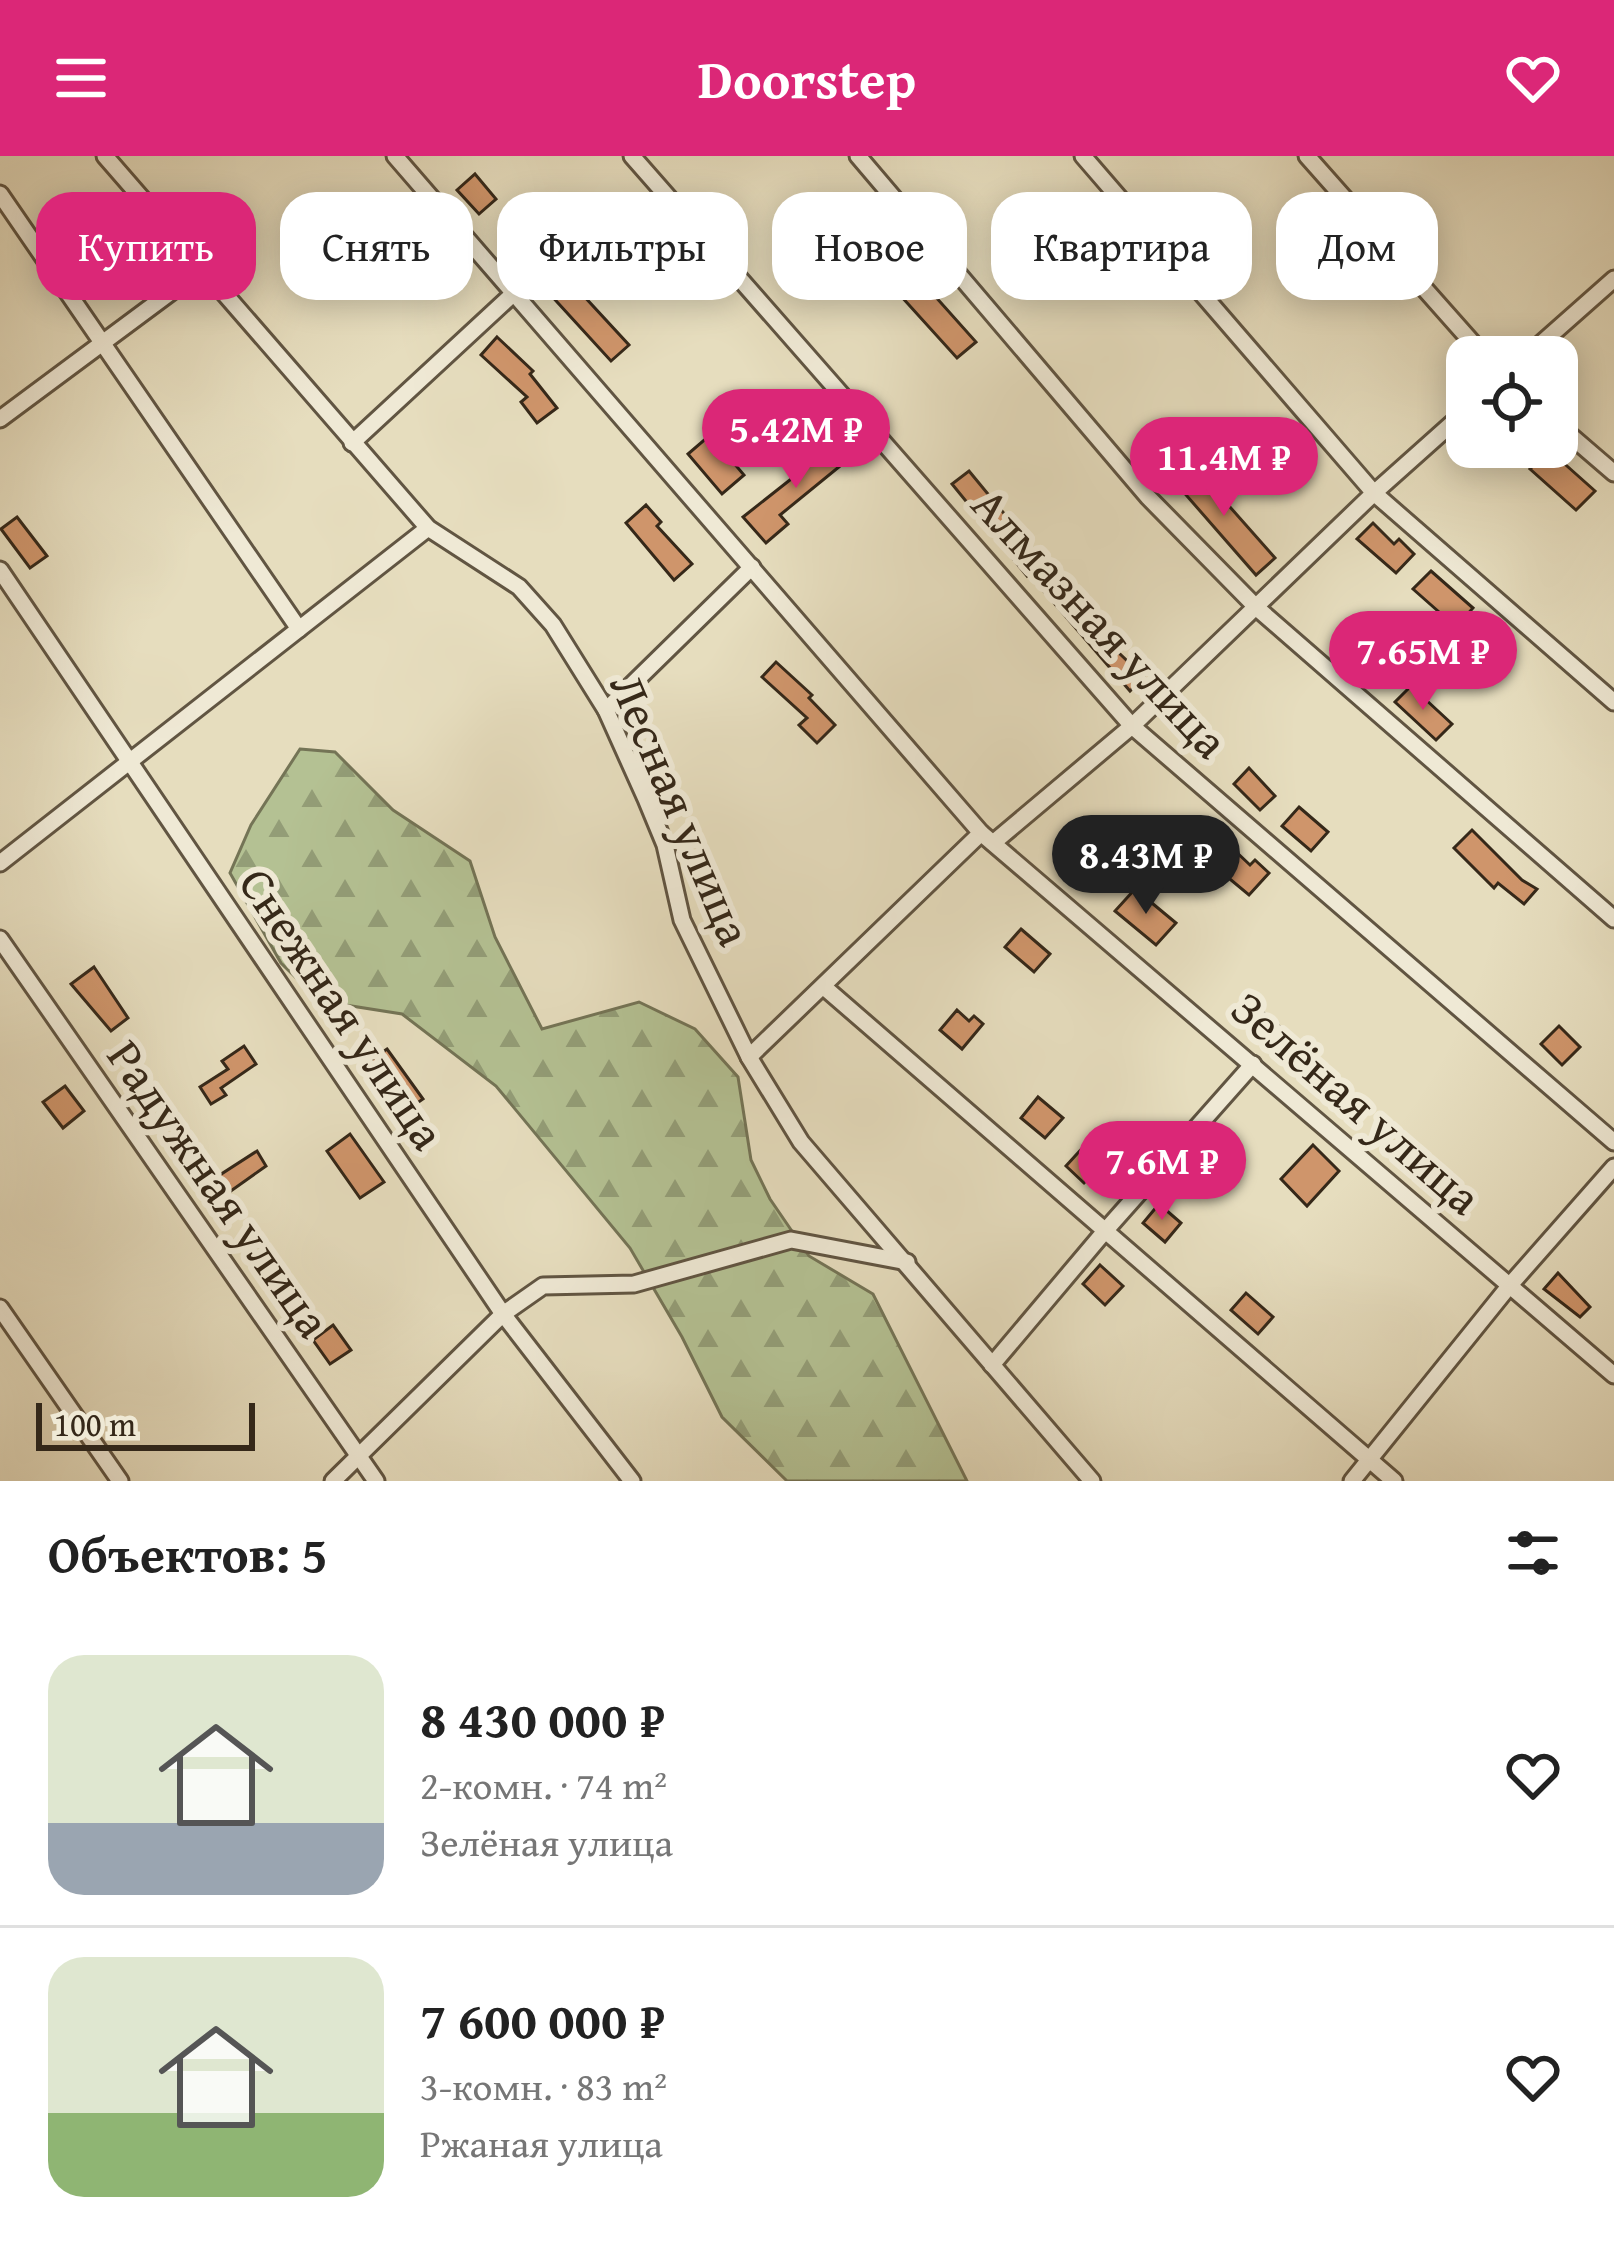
<!DOCTYPE html>
<html lang="ru">
<meta charset="utf-8">
<style>
body{margin:0;font-family:"Gentium Book Plus",serif;background:#f2f2f2;color:#222;height:100vh;display:flex;flex-direction:column;font-size:45px;white-space:nowrap}
*{box-sizing:border-box;margin:0}
p{font-size:39px;color:#767676}
.icon{flex:none;width:66px;height:66px;fill:none;stroke:currentColor;stroke-width:2;stroke-linecap:round;stroke-linejoin:round}
.map{position:relative;height:1325px;overflow:hidden}
.side{display:flex;flex-direction:column;background:#fff;flex:1}
.side>*{flex:none}
.top-card{position:absolute;left:36px;top:36px;width:1542px;height:108px;display:flex;gap:24px}
.fabs{position:absolute;left:1446px;top:180px;display:grid;gap:24px}
.fabs a{display:grid;place-items:center;width:132px;height:132px;border-radius:24px;background:#fff;box-shadow:0 6px 30px #0003;font-size:60px}
.scale{position:absolute;left:36px;bottom:30px;width:219px;box-sizing:border-box;padding-left:12px;border:6px solid #352819;border-top:0;font-size:33px;line-height:42px;white-space:nowrap;color:#352819;-webkit-text-stroke:9px #efe9d5;paint-order:stroke}
.price{position:absolute;translate:-50% -102px;padding:0 27px;border-radius:42px;background:#db2777;color:#fff;font-size:39px;line-height:78px;filter:drop-shadow(0 3px 6px #0008)}
.price::after{content:'';position:absolute;left:50%;top:72px;width:36px;height:27px;margin-left:-18px;background:inherit;clip-path:polygon(0 0,100% 0,50% 100%)}
.price.on{background:#222;color:#fff}
ul{padding:0;list-style:none}
li{display:flex;align-items:center;gap:36px;height:300px;padding:0 48px}
li+li{border-top:3px solid #e0e0e0}
li span{display:grid;place-items:center;flex:none;width:336px;height:240px;border-radius:36px;color:#555}
li>.icon{margin-inline-start:auto}
span .icon{width:144px;height:144px;fill:#fffc;stroke-width:1}
li b{font-size:51px}
h2{display:flex;justify-content:space-between;align-items:center;height:144px;padding:0 48px;font-size:51px}
.tag{padding:0 42px;border-radius:36px;background:#fff;box-shadow:0 6px 30px #0003;font-size:42px;line-height:108px}
.tag.on{background:#db2777;color:#fff}
header{display:flex;justify-content:space-between;align-items:center;height:156px;padding:0 48px;background:#db2777;color:#fff;font-size:54px;font-weight:600}
.map>svg:first-child{display:block}
.forest{fill:url(#forest-firs);stroke:#747456;stroke-width:3}
.building{fill:#cf956b;stroke:#352819;stroke-width:3}
.lines{fill:none;stroke-linecap:round;stroke-linejoin:round}
.minor-casing{stroke:#615542;stroke-width:21}
.minor{stroke:#efe9d5;stroke-width:15}
.labels{text-anchor:middle;dominant-baseline:central;stroke-width:12;stroke-linejoin:round;paint-order:stroke}
.street-label{font-size:48px;fill:#352819;stroke:#efe9d5}
</style>
<header><svg class="icon" aria-label="menu" viewBox="0 0 24 24"><path d="M4 6h16M4 12h16M4 18h16"/></svg>Doorstep<svg class="icon" aria-label="heart" viewBox="0 0 24 24"><path d="M12 20l-8-8c-3-5 5-10 8-4 3-6 11-1 8 4z"/></svg></header>
<div class="map">
<svg width="1614" height="1325" viewBox="0 0 1614 1325">
<defs>
<pattern id="forest-firs" width="22" height="20" patternUnits="userSpaceOnUse" patternTransform="scale(3)"><rect width="22" height="20" fill="#b4c193"/><path d="M5 1l3.5 6h-7zM16 11l3.5 6h-7z" fill="#939d77"/></pattern>
</defs>
<rect width="100%" height="100%" fill="#e6ddbe"/>
<filter id="stains"><feTurbulence type="fractalNoise" baseFrequency=".00167" numOctaves="4"/><feColorMatrix values="0 0 0 0 .2 0 0 0 0 .09 0 0 0 0 .02 0 0 0 .5 -.17"/></filter>
<radialGradient id="worn" r=".72"><stop offset=".6" stop-color="#630" stop-opacity="0"/><stop offset="1" stop-color="#630" stop-opacity=".3"/></radialGradient>
<!-- forest -->
<polygon class="forest" points="300,593 335,596 393,654 470,705 495,781 542,873 639,846 695,873 738,921 751,1004 770,1043 809,1100 873,1138 967,1325 787,1325 722,1261 682,1181 630,1092 496,930 402,858 320,845 281,807 230,717 251,669"/>
<!-- building -->
<g class="building">
<polygon points="475,18 496,43 479,58 457,34"/>
<polygon points="388,59 424,96 410,111 374,74"/>
<polygon points="533,85 629,189 611,205 516,101"/>
<polygon points="900,101 976,186 957,202 880,117"/>
<polygon points="497,181 533,215 530,218 557,252 537,267 521,246 527,241 481,199"/>
<polygon points="710,279 744,319 722,338 688,298"/>
<polygon points="843,282 856,297 780,359 788,368 766,387 743,361"/>
<polygon points="1549,294 1595,335 1576,354 1530,313"/>
<polygon points="1192,308 1275,402 1256,419 1173,324"/>
<polygon points="969,315 1119,497 1144,521 1130,535 1029,418 1027,420 952,328"/>
<polygon points="646,349 661,366 657,370 692,408 674,424 626,367"/>
<polygon points="17,361 47,400 30,412 1,373"/>
<polygon points="1373,367 1394,388 1399,383 1414,398 1396,417 1357,383"/>
<polygon points="1431,415 1473,452 1456,471 1413,433"/>
<polygon points="776,506 812,539 809,542 835,569 817,587 799,569 807,562 762,521"/>
<polygon points="1411,530 1452,568 1436,584 1395,546"/>
<polygon points="1249,612 1275,640 1260,654 1234,628"/>
<polygon points="1299,651 1328,676 1311,695 1282,670"/>
<polygon points="1472,674 1522,724 1537,733 1524,748 1498,727 1494,732 1454,692"/>
<polygon points="1230,690 1250,709 1255,704 1269,717 1249,739 1213,709"/>
<polygon points="1135,733 1176,767 1156,789 1115,755"/>
<polygon points="1021,773 1050,798 1034,816 1005,791"/>
<polygon points="94,811 128,862 111,875 71,828"/>
<polygon points="957,854 969,865 974,860 983,868 962,893 940,874"/>
<polygon points="1260,854 1303,890 1291,902 1264,875 1258,881 1246,870"/>
<polygon points="1559,870 1580,891 1562,909 1541,888"/>
<polygon points="244,890 256,908 221,932 226,939 211,948 200,931 228,913 222,905"/>
<polygon points="387,893 423,943 403,957 368,906"/>
<polygon points="65,930 84,955 63,972 43,946"/>
<polygon points="1038,941 1063,962 1045,982 1021,962"/>
<polygon points="350,978 384,1026 360,1042 327,995"/>
<polygon points="1086,988 1105,1005 1084,1027 1066,1010"/>
<polygon points="1313,989 1339,1015 1307,1050 1281,1023"/>
<polygon points="257,995 266,1010 221,1042 209,1026"/>
<polygon points="1159,1048 1181,1067 1165,1086 1143,1067"/>
<polygon points="1100,1109 1123,1130 1105,1149 1083,1128"/>
<polygon points="1558,1117 1590,1151 1580,1161 1544,1133"/>
<polygon points="1246,1137 1273,1161 1258,1178 1231,1154"/>
<polygon points="333,1169 351,1194 330,1208 313,1184"/>
</g>
<g class="lines">
<defs>
<g id="minor">
<polyline points="105,0 428,372 519,431 553,469 606,554 646,643 665,689 682,764 749,901 801,986 1092,1325"/>
<polyline points="395,0 981,677 1614,1219"/>
<polyline points="632,0 1132,570 1614,986"/>
<polyline points="858,0 1148,341 1257,452 1614,763"/>
<polyline points="1083,0 1374,337 1614,546"/>
<polyline points="1307,0 1485,201"/>
<polyline points="0,38 299,473"/>
<polyline points="1526,201 1614,123"/>
<polyline points="0,263 202,113"/>
<polyline points="1557,268 1614,317"/>
<polyline points="352,287 513,138"/>
<polyline points="0,414 503,1158 632,1325"/>
<polyline points="606,554 752,411"/>
<polyline points="993,687 1132,570 1374,337 1467,254"/>
<polyline points="0,707 428,372"/>
<polyline points="0,783 376,1325"/>
<polyline points="824,831 1394,1325"/>
<polyline points="749,901 981,677"/>
<polyline points="0,1152 120,1325"/>
<polyline points="992,1209 1105,1075 1253,908"/>
<polyline points="333,1325 503,1158 543,1130 634,1128 791,1084 907,1106"/>
<polyline points="1352,1325 1510,1129 1614,1011"/>
</g>
</defs>
<!-- minor casing -->
<use href="#minor" class="minor-casing"/>
<!-- minor -->
<use href="#minor" class="minor"/>
</g>
<g class="labels">
<!-- street labels -->
<g class="street-label">
<text transform="translate(1101 466) rotate(47)">Алмазная улица</text>
<text transform="translate(682 653) rotate(67)">Лесная улица</text>
<text transform="translate(343 852) rotate(56)">Снежная улица</text>
<text transform="translate(1357 946) rotate(41)">Зелёная улица</text>
<text transform="translate(220 1032) rotate(55)">Радужная улица</text>
</g>
</g>
<rect width="100%" height="100%" filter="url(#stains)"/>
<rect width="100%" height="100%" fill="url(#worn)"/>
</svg>
<div class="fabs">
<a><svg class="icon" aria-label="locate" viewBox="0 0 24 24"><circle cx="12" cy="12" r="6"/><path d="M12 2v4M12 18v4M2 12h4M18 12h4"/></svg></a>
</div>
<div class="scale">100 m</div>
<b class="price" style="left:796px;top:335px">5.42M ₽</b>
<b class="price" style="left:1224px;top:363px">11.4M ₽</b>
<b class="price" style="left:1423px;top:557px">7.65M ₽</b>
<b class="price on" style="left:1146px;top:761px">8.43M ₽</b>
<b class="price" style="left:1162px;top:1067px">7.6M ₽</b>
<div class="top-card">
<a class="tag on">Купить</a>
<a class="tag">Снять</a>
<a class="tag">Фильтры</a>
<a class="tag">Новое</a>
<a class="tag">Квартира</a>
<a class="tag">Дом</a>
</div>
</div>
<section class="side">
<h2>Объектов: 5<svg class="icon" aria-label="filters" viewBox="0 0 24 24"><path d="M4 7h16M4 17h16"/><circle cx="9" cy="7" r="2"/><circle cx="15" cy="17" r="2"/></svg></h2>
<ul>
<li><span style="background:linear-gradient(#dfe7d0 70%,#9aa5b1 0)"><svg class="icon" aria-label="home" viewBox="0 0 24 24"><path d="M3 11l9-7 9 7M6 9v11h12V9"/></svg></span><div><b>8 430 000 ₽</b><p>2-комн. · 74 m²</p><p>Зелёная улица</p></div><svg class="icon" aria-label="heart" viewBox="0 0 24 24"><path d="M12 20l-8-8c-3-5 5-10 8-4 3-6 11-1 8 4z"/></svg></li>
<li><span style="background:linear-gradient(#dfe7d0 65%,#8fb573 0)"><svg class="icon" aria-label="home" viewBox="0 0 24 24"><path d="M3 11l9-7 9 7M6 9v11h12V9"/></svg></span><div><b>7 600 000 ₽</b><p>3-комн. · 83 m²</p><p>Ржаная улица</p></div><svg class="icon" aria-label="heart" viewBox="0 0 24 24"><path d="M12 20l-8-8c-3-5 5-10 8-4 3-6 11-1 8 4z"/></svg></li>
</ul>
</section>
